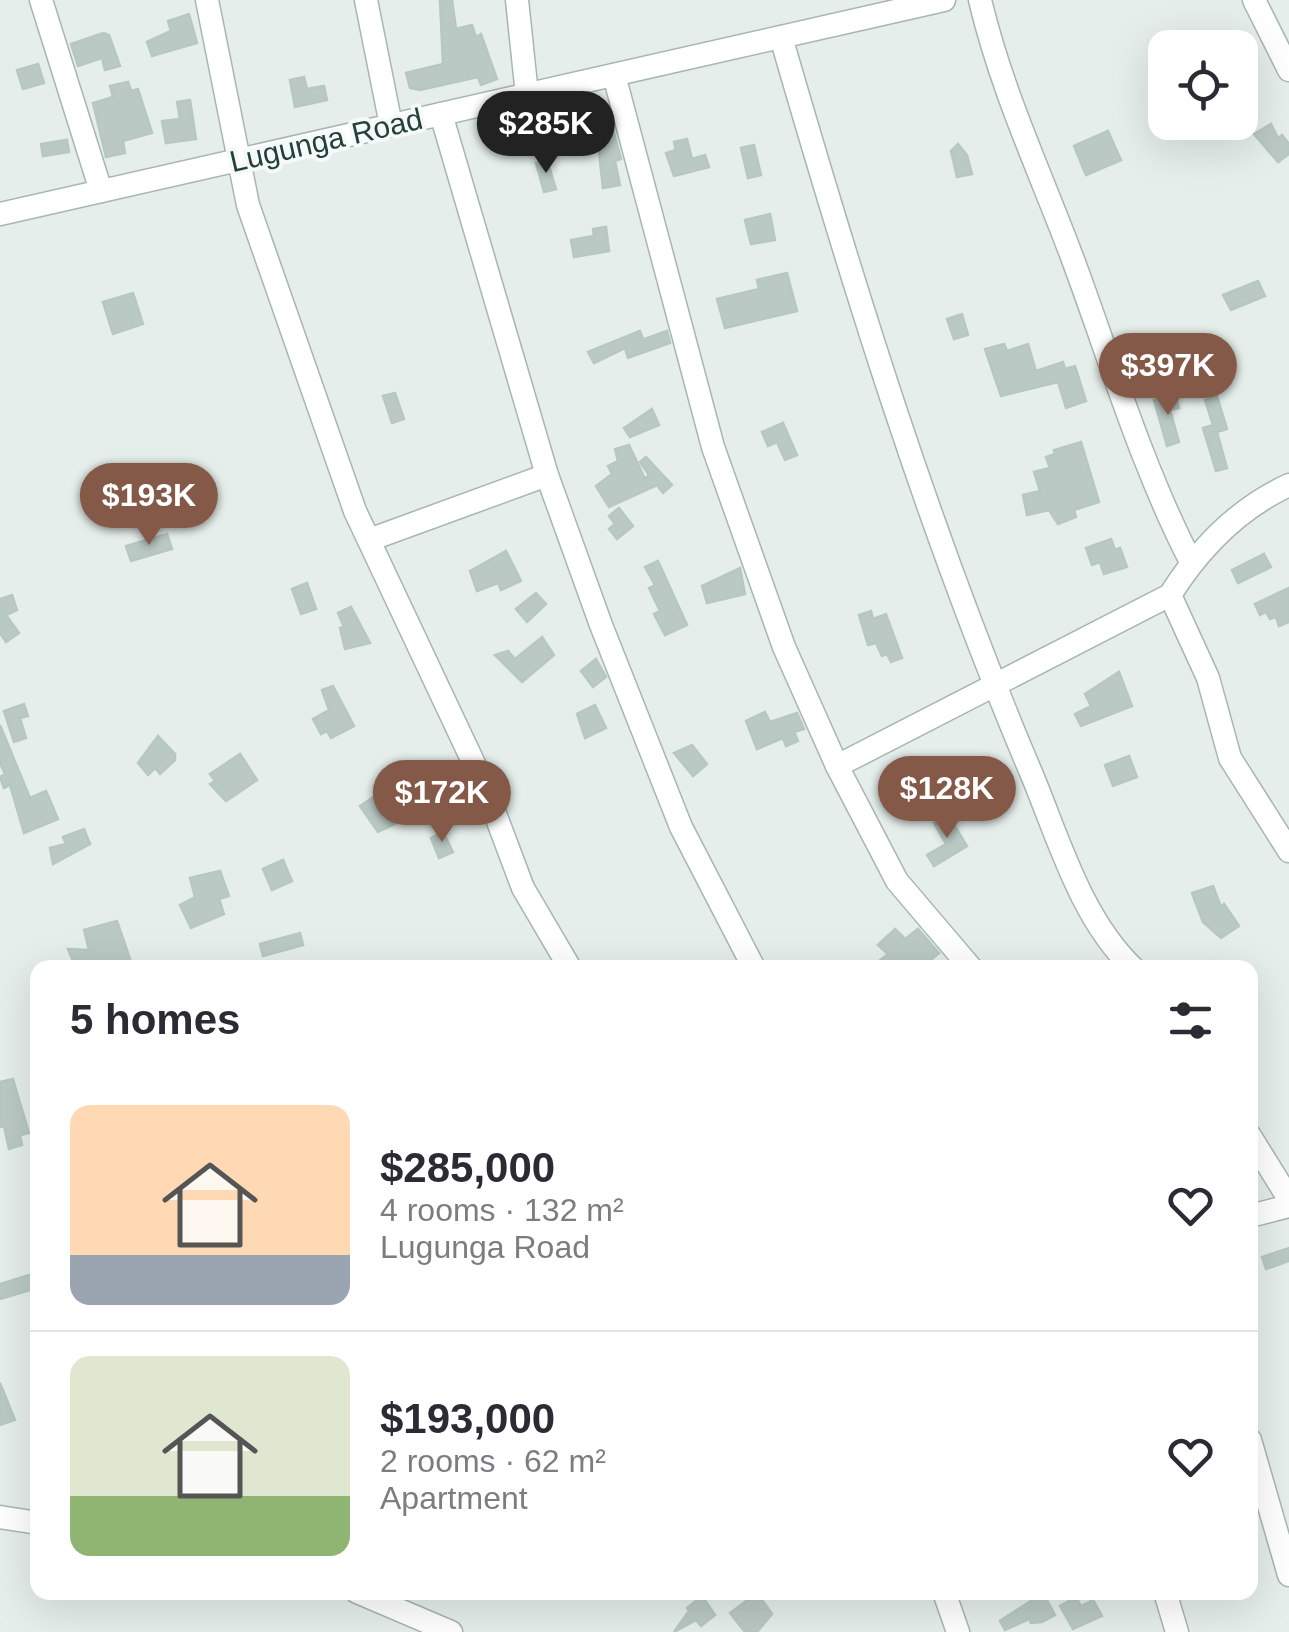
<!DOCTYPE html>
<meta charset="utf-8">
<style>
body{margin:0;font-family:Arial,sans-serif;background:#f2f2f3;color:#2b2b33;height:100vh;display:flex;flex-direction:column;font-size:38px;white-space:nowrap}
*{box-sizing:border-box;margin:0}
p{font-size:32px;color:#7c7c81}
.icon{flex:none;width:55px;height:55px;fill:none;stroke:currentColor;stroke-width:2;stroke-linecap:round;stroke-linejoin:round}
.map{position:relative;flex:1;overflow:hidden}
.panel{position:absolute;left:30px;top:960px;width:1228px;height:640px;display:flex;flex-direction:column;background:#fff;border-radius:20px;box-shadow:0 10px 40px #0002}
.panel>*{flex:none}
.controls{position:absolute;left:1148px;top:30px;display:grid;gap:20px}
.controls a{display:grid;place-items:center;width:110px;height:110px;border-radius:20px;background:#fff;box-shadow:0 10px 40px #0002;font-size:50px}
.price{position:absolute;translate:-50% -85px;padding:0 22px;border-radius:35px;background:#845947;color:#fff;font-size:32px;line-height:65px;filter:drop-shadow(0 2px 5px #0008)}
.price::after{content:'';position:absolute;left:50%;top:60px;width:30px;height:22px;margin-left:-15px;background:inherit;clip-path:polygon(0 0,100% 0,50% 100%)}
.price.active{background:#222;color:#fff}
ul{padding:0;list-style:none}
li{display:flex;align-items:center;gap:30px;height:250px;padding:0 40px}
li+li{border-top:2px solid #e1e1e2}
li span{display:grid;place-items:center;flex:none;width:280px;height:200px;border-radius:20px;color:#555}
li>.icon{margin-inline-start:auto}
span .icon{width:120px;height:120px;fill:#fffc;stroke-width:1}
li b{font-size:42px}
h2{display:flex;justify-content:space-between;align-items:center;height:120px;padding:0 40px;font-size:42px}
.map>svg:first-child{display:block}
.building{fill:#bac9c4;stroke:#b7c7c2;stroke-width:2.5}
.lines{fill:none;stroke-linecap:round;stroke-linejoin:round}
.minor-casing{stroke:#a7b6b2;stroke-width:25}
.minor{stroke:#fff;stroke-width:22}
.labels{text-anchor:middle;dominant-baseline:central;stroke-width:8;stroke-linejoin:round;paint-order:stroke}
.street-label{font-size:30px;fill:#24403b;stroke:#f5faf8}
</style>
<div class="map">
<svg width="1289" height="1632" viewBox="0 0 1289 1632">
<rect width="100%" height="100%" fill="#e5eeea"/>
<!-- building -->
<g class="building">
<polygon points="440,0 452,0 456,29 472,25 476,37 481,34 497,79 481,85 478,77 420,90 410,88 406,73 443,64"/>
<polygon points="189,14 197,43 152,56 147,42 171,31 168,21"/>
<polygon points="103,33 109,35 120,66 105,70 102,58 78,66 71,44"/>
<polygon points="38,64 44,83 23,89 17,70"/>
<polygon points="304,77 307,89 324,86 327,100 295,107 290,80"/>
<polygon points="128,82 131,91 138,89 152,133 123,141 125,153 106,157 93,103 113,97 110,86"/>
<polygon points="190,100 196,139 166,143 162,121 180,119 177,102"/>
<polygon points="1271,124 1278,138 1282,135 1289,144 1289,154 1278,162 1254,134"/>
<polygon points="613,130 621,159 615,161 620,185 603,188 597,135"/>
<polygon points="1108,131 1121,160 1086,175 1074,146"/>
<polygon points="687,139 692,159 705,155 709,167 674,176 666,153 676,150 674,142"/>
<polygon points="67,140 69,152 43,156 41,144"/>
<polygon points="958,144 967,155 972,174 957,177 951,151"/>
<polygon points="754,145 761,175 748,178 741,148"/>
<polygon points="547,160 556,189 544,192 536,163"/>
<polygon points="770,214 775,240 751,244 745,220"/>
<polygon points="606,227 609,251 574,257 571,240 594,236 593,229"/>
<polygon points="787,273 797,311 725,328 717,299 759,289 757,280"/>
<polygon points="1258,281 1265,296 1231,310 1223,295"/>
<polygon points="133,293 143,324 113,334 103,302"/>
<polygon points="962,314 968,335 954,339 947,319"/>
<polygon points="640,331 643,339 639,341 667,331 670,343 628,358 625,348 594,363 588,352"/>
<polygon points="1004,344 1007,351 1028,344 1036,371 1063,362 1065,369 1075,366 1086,401 1066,408 1058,382 1001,396 985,349"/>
<polygon points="395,393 404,419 392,423 383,396"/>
<polygon points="1175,394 1179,408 1170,410 1179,442 1167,446 1154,400"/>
<polygon points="1217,396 1227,429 1217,432 1227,468 1216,471 1203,428 1213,425 1205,400"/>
<polygon points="652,409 659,425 630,437 624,428"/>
<polygon points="783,423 797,455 785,460 777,442 768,446 762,432"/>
<polygon points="1081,442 1099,502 1074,510 1076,517 1058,524 1049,510 1027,515 1023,495 1040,491 1034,472 1050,468 1046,457 1055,454 1054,450"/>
<polygon points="629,445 645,479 649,475 640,462 646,457 672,485 663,493 657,485 609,507 596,486 612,474 608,466 618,461 615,449"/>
<polygon points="619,508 633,526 617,539 609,529 615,524 609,516"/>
<polygon points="167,534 172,549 131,561 126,546"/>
<polygon points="1111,539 1115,550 1120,548 1127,567 1104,574 1100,562 1092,565 1086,548"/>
<polygon points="506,551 521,581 501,590 498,583 477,591 470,571"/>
<polygon points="1264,554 1271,567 1238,583 1232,570"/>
<polygon points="658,561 687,625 665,635 654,614 660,611 649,588 655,585 645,567"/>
<polygon points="740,568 745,594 707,603 702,586"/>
<polygon points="307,583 316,609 301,614 292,589"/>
<polygon points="1289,588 1289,622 1279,626 1276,617 1270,619 1266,612 1260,615 1255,604"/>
<polygon points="536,593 546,604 527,622 516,609"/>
<polygon points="12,595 17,610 6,615 19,633 6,642 0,633 0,599"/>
<polygon points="351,607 370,643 345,649 340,628 344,627 338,613"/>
<polygon points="871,611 873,619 886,614 902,658 891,662 887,654 882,656 876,643 868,645 859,615"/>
<polygon points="542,637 554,655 522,682 495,655 508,651 515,659"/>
<polygon points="596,659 606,677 593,687 581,671"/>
<polygon points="1119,672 1132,706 1081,726 1075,714 1091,706 1085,694"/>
<polygon points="333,686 354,726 331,738 327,731 321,734 313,719 329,710 322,690"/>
<polygon points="24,704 28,716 20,718 26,738 14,742 4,711"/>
<polygon points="595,705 606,728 585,738 577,714"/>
<polygon points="765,712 770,722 797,713 804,729 794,732 798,741 786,746 783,738 757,749 746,721"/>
<polygon points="0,725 30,798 46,791 58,819 24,833 10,785 4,788 0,777 5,774 0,763"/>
<polygon points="158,736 175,754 175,760 160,774 155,768 148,775 138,763"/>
<polygon points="692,745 707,764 693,776 674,753"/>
<polygon points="240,754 257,780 226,801 210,784 215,781 210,774"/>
<polygon points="1129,756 1137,777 1113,786 1105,765"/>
<polygon points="393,784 402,797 396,801 407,818 378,832 360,806"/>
<polygon points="948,815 967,846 934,866 927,855 946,844 934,823"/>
<polygon points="84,829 90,844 53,864 50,848 66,844 63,837"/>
<polygon points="443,832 453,852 439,858 431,838"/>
<polygon points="283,860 292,881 272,890 263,869"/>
<polygon points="220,871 229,896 219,899 224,914 191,928 180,905 195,897 190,878"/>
<polygon points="1213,886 1221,907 1224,904 1239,926 1221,938 1203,922 1192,893"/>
<polygon points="117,921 131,962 120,968 76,968 68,949 89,950 84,930"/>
<polygon points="895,929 905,939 918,929 939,953 921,968 870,968 888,954 878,945"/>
<polygon points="300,933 303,945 263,956 260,944"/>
<polygon points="13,1079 29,1133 20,1135 22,1145 9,1149 4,1126 0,1127 0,1082"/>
<polygon points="1289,1248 1289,1261 1266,1269 1262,1257"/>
<polygon points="29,1275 34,1289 0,1299 0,1284"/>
<polygon points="0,1383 15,1420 0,1425"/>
<polygon points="757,1593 772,1614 757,1632 745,1632 730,1613"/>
<polygon points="1043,1593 1055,1615 1042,1622 1031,1623 1029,1619 1005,1630 1000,1621"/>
<polygon points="702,1596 715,1615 701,1626 696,1620 674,1632 689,1611 687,1608"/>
<polygon points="1076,1597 1081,1606 1093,1600 1102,1616 1073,1629 1060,1606"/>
</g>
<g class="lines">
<defs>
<g id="minor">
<polyline points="41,0 101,191"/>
<polyline points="207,0 248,205 355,511 485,787 523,888 570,968"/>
<polyline points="366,0 391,125"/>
<polyline points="517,0 527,95"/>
<path d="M 980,0 C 1002,92 1039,169 1072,257 C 1110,359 1141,465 1191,562"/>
<polyline points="1254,0 1289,70"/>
<path d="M 781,37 C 853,286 930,535 1032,775 C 1059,840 1081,918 1133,968"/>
<polyline points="614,75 713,447 784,647 837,766 897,881 971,968"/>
<polyline points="441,114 547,475 601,625 681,827 754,968"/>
<polyline points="0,214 944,0"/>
<polyline points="369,540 547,475"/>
<polyline points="1170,595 1208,678 1230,758 1289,851"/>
<path d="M 837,766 L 1170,595 C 1199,549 1239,508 1289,485"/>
<polyline points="1250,1136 1289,1199"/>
<polyline points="1250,1216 1289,1206"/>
<polyline points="1250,1440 1289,1575"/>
<polyline points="0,1517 38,1523"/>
<polyline points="357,1592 451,1632"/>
<polyline points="944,1592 958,1632"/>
<polyline points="1165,1592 1177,1632"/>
</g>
</defs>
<!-- minor casing -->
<use href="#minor" class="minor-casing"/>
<!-- minor -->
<use href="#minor" class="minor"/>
</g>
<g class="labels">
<!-- street labels -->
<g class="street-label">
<text transform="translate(326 140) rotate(-13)">Lugunga Road</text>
</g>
</g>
</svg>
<div class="controls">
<a><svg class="icon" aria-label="locate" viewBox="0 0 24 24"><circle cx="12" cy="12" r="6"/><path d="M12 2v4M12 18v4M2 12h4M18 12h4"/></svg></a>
</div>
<b class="price active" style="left:546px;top:176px">$285K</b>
<b class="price" style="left:1168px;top:418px">$397K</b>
<b class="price" style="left:149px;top:548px">$193K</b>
<b class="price" style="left:947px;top:841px">$128K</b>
<b class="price" style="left:442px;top:845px">$172K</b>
<section class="panel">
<h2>5 homes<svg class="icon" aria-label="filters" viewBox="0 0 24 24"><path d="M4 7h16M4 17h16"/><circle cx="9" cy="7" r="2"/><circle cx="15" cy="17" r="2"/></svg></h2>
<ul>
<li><span style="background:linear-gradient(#ffd9b3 75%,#9aa5b1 0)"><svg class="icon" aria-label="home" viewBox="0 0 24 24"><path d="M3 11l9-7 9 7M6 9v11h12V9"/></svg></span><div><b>$285,000</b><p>4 rooms · 132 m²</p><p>Lugunga Road</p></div><svg class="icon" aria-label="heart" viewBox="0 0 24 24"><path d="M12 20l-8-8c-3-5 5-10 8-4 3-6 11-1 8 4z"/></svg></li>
<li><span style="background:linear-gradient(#dfe7d0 70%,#8fb573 0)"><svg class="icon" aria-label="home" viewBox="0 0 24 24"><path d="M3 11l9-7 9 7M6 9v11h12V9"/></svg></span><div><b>$193,000</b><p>2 rooms · 62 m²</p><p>Apartment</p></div><svg class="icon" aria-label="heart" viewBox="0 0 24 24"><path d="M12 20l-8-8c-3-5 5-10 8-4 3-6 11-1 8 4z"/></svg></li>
</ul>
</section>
</div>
